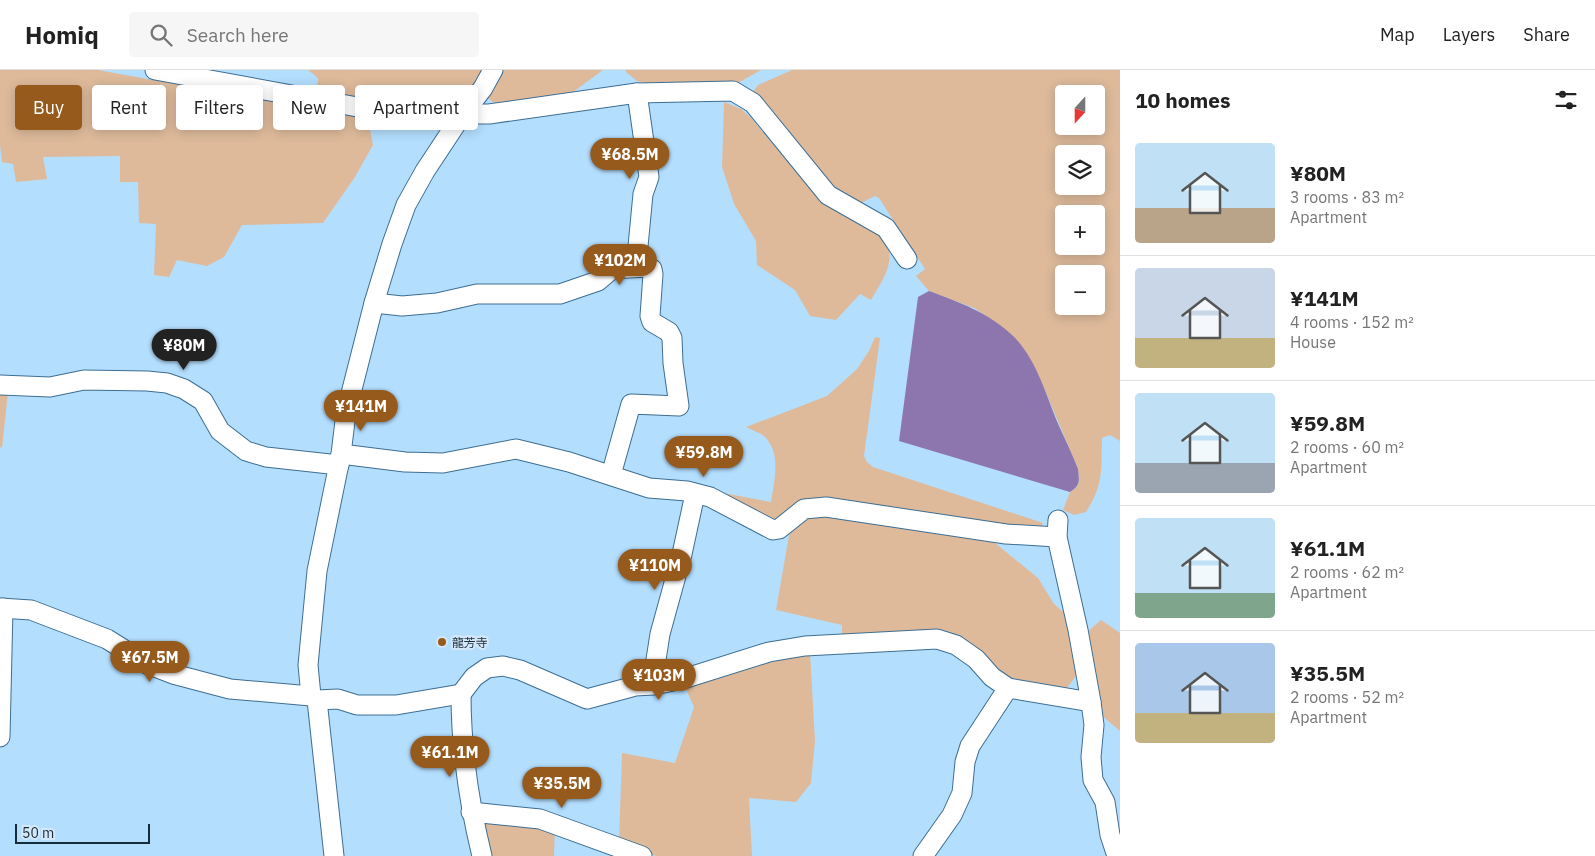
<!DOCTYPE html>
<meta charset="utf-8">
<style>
body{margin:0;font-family:"IBM Plex Sans","Noto Sans JP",sans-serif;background:#f6f6f6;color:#222;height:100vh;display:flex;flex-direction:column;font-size:19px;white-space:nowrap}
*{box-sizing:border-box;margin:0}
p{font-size:16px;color:#767676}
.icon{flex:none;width:28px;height:28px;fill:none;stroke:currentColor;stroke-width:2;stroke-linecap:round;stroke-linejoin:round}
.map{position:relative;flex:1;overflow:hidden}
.side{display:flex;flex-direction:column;background:#fff;width:475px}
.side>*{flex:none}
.top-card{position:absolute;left:15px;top:15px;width:475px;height:45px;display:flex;gap:10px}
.needle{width:32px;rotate:201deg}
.buttons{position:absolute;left:1055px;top:15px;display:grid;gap:10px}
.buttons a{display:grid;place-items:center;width:50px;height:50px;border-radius:5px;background:#fff;box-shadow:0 2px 12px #0003;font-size:25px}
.scale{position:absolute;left:15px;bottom:12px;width:135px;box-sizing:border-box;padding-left:5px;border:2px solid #172b3b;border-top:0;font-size:14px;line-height:18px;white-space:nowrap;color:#172b3b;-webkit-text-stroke:4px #d4e8f9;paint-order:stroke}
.price{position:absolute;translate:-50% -42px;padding:0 11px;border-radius:18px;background:#965b1c;color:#fff;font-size:16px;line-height:32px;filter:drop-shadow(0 1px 2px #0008)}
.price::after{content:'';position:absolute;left:50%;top:30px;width:15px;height:11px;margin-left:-8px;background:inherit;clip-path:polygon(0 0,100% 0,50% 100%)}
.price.active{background:#222;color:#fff}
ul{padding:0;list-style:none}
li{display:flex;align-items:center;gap:15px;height:125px;padding:0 15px}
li+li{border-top:1px solid #e0e0e0}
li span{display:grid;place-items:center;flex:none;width:140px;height:100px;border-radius:5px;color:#555}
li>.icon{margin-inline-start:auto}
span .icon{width:60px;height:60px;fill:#fffc;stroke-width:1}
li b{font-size:21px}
h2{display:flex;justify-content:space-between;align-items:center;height:60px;padding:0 15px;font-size:21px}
.pill{padding:0 18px;border-radius:5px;background:#fff;box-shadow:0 2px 12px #0003;font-size:18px;line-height:45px}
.pill.active{background:#965b1c;color:#fff}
header{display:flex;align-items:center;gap:30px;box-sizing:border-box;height:70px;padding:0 25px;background:#fff;border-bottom:1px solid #e0e0e0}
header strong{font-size:24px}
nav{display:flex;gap:28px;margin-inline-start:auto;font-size:18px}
.search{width:350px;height:45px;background:#f6f6f6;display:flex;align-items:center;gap:12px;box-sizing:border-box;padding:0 18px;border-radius:5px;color:#767676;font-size:19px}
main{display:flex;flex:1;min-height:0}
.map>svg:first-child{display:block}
.green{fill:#deba9b;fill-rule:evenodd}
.water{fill:#8d76ae}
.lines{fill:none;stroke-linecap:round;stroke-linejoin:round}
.minor-casing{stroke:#3d6e93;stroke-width:21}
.minor{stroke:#fff;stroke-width:19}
.poi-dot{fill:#965b1c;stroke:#d4e8f9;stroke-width:2}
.labels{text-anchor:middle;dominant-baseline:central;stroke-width:4;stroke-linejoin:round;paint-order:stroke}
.poi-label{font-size:12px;fill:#172b3b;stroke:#d4e8f9;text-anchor:start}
</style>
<header>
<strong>Homiq</strong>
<div class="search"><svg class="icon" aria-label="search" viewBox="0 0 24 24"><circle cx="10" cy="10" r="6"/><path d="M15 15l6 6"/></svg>Search here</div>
<nav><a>Map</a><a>Layers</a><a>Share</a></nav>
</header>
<main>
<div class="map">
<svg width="1120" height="786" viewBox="0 0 1120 786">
<rect width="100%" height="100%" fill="#b4defe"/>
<!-- green -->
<g class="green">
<polygon points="0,0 98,0 368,49 373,75 355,107 323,153 242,155 224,187 207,196 177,190 169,207 154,205 156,154 139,153 138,112 120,112 120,86 43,87 47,109 16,112 13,94 2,92 0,75"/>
<polygon points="308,0 483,0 462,35 451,40 380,33 317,23 318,8"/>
<polygon points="503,0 603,0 569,25 494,33 484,25"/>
<polygon points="626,0 761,0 738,13 653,15 637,11 626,2"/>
<path d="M 792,0 L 1120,0 L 1120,371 L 1110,365 L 1102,368 C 1101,400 1104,414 1086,442 L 1074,445 L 1063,440 L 1070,422 L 1077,417 L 1079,411 L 1078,399 L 1041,311 L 995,252 L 974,238 L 929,221 L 916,206 L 925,199 L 879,128 L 875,126 L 861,133 L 835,121 L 753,22 L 758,15 ZM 1064,24 L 1096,24 L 1096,56 L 1064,56 ZM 1064,84 L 1096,84 L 1096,116 L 1064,116 ZM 1064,144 L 1096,144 L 1096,176 L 1064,176 ZM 1064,204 L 1096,204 L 1096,236 L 1064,236 Z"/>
<path d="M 724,32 L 741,39 L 751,48 L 813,122 L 825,133 L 877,162 C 902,185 884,207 871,230 L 860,224 L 836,250 L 810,246 L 795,220 L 757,195 L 756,171 L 734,134 L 722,97 Z"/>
<path d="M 875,267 L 880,268 L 864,386 L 867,392 L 873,397 L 1043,453 L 1040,461 L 827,432 L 776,456 L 718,422 L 771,432 C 774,411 782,383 764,366 C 759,362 751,360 746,357 L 827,326 L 857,299 L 869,281 Z"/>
<polygon points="0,321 8,322 2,378 0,377"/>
<polygon points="827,442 995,473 1038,508 1054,534 1069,547 1079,602 1064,622 1005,606 961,568 842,565 842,555 776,540 791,454 806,444"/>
<polygon points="1101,550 1120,563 1120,661 1100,644 1085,564"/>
<polygon points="810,582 815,671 811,713 796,732 749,728 752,786 656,786 619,772 622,683 675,693 694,637 685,617 771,590"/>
<polygon points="480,750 555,758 554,786 486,786"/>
</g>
<!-- water -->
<path class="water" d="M 929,221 C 959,232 989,243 1012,265 C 1037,289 1046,326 1059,356 C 1066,371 1072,384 1078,399 C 1079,411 1081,415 1070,422 L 899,371 L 918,227 Z"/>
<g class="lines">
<defs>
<g id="minor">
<polyline points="155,0 374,40 460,48"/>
<polyline points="463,44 489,44 637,23 733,21 753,33 828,125 886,158 907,189"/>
<polyline points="636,197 643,124 649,107 637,23"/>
<polyline points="374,233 402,236 437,233 477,224 560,224 598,211 612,199 647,197 652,199 653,204 650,246 652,252 669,262 672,268 673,293 679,336 631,334 611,405"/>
<polyline points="0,315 50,317 84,310 147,311 167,313 184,319 203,331 220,361 246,381 266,387 339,395"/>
<polyline points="341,384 405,392 443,393 516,379 569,392 649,418 687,421 710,427 773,460 779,459 804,439 826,437 1006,464 1057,467"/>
<polyline points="0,538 31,540 107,569 147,594 173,604 230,619 311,626 317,630 334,786"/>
<polyline points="662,613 655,596 660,564 682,484 695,424"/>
<path d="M 461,624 C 461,679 469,733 482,786"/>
<polyline points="311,626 308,595 317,501 341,384 346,343 374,233 392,174 406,135 425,101 460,48 483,18 493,0"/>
<polyline points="317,630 338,629 357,635 396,635 461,624 474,607 487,598 503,596 520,600 587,629 635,616 654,615 683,609 769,582 805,576 937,569 956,575 976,589 992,607 1008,618"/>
<polyline points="1091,632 1094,655 1091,687 1093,710 1105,732 1110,765 1117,786"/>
<polyline points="0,667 3,538"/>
<polyline points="471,742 540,749 642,786"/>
<polyline points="923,786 952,745 962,723 965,692 970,676 1008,618 1091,632 1078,560 1057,467 1058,450"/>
</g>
</defs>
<!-- minor casing -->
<use href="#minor" class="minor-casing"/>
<!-- minor -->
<use href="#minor" class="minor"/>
</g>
<!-- markers -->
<circle class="poi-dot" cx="442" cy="572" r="5"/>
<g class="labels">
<!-- poi labels -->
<g class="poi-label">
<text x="452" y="572">龍芳寺</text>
</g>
</g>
</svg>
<div class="buttons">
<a><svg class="needle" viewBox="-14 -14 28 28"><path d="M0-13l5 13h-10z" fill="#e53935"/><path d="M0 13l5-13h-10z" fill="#767676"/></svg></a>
<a><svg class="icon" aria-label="layers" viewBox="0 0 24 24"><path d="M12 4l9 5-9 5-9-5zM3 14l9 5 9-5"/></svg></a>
<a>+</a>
<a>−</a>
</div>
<div class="scale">50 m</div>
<b class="price" style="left:630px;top:110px">¥68.5M</b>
<b class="price" style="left:620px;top:216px">¥102M</b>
<b class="price active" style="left:184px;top:301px">¥80M</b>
<b class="price" style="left:361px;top:362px">¥141M</b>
<b class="price" style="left:704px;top:408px">¥59.8M</b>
<b class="price" style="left:655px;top:521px">¥110M</b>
<b class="price" style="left:150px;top:613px">¥67.5M</b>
<b class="price" style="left:659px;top:631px">¥103M</b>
<b class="price" style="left:450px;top:708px">¥61.1M</b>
<b class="price" style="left:562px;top:739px">¥35.5M</b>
<div class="top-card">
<a class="pill active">Buy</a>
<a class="pill">Rent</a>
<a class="pill">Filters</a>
<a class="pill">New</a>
<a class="pill">Apartment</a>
</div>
</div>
<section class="side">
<h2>10 homes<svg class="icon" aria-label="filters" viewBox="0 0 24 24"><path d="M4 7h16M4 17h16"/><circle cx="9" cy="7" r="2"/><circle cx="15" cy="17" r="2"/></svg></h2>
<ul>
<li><span style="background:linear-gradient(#bfe0f5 65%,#b9a48a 0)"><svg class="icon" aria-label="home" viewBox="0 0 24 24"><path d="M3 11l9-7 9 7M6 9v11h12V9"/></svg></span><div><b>¥80M</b><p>3 rooms · 83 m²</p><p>Apartment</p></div></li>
<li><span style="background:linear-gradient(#c9d6e8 70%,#c2b280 0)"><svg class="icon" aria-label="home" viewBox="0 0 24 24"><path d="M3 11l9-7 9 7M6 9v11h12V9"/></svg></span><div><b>¥141M</b><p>4 rooms · 152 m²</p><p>House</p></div></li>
<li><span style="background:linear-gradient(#bfe0f5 70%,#9aa5b1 0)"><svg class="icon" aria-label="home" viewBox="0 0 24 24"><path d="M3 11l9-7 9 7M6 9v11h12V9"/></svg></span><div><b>¥59.8M</b><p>2 rooms · 60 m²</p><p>Apartment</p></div></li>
<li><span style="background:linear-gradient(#bfe0f5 75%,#7fa58c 0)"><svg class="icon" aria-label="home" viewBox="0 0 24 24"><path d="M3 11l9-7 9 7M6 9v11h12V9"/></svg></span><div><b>¥61.1M</b><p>2 rooms · 62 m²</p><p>Apartment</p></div></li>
<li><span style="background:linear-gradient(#a9c7e8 70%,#c2b280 0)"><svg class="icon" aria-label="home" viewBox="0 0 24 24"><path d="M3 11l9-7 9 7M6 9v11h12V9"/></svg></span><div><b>¥35.5M</b><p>2 rooms · 52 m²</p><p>Apartment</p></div></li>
</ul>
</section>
</main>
